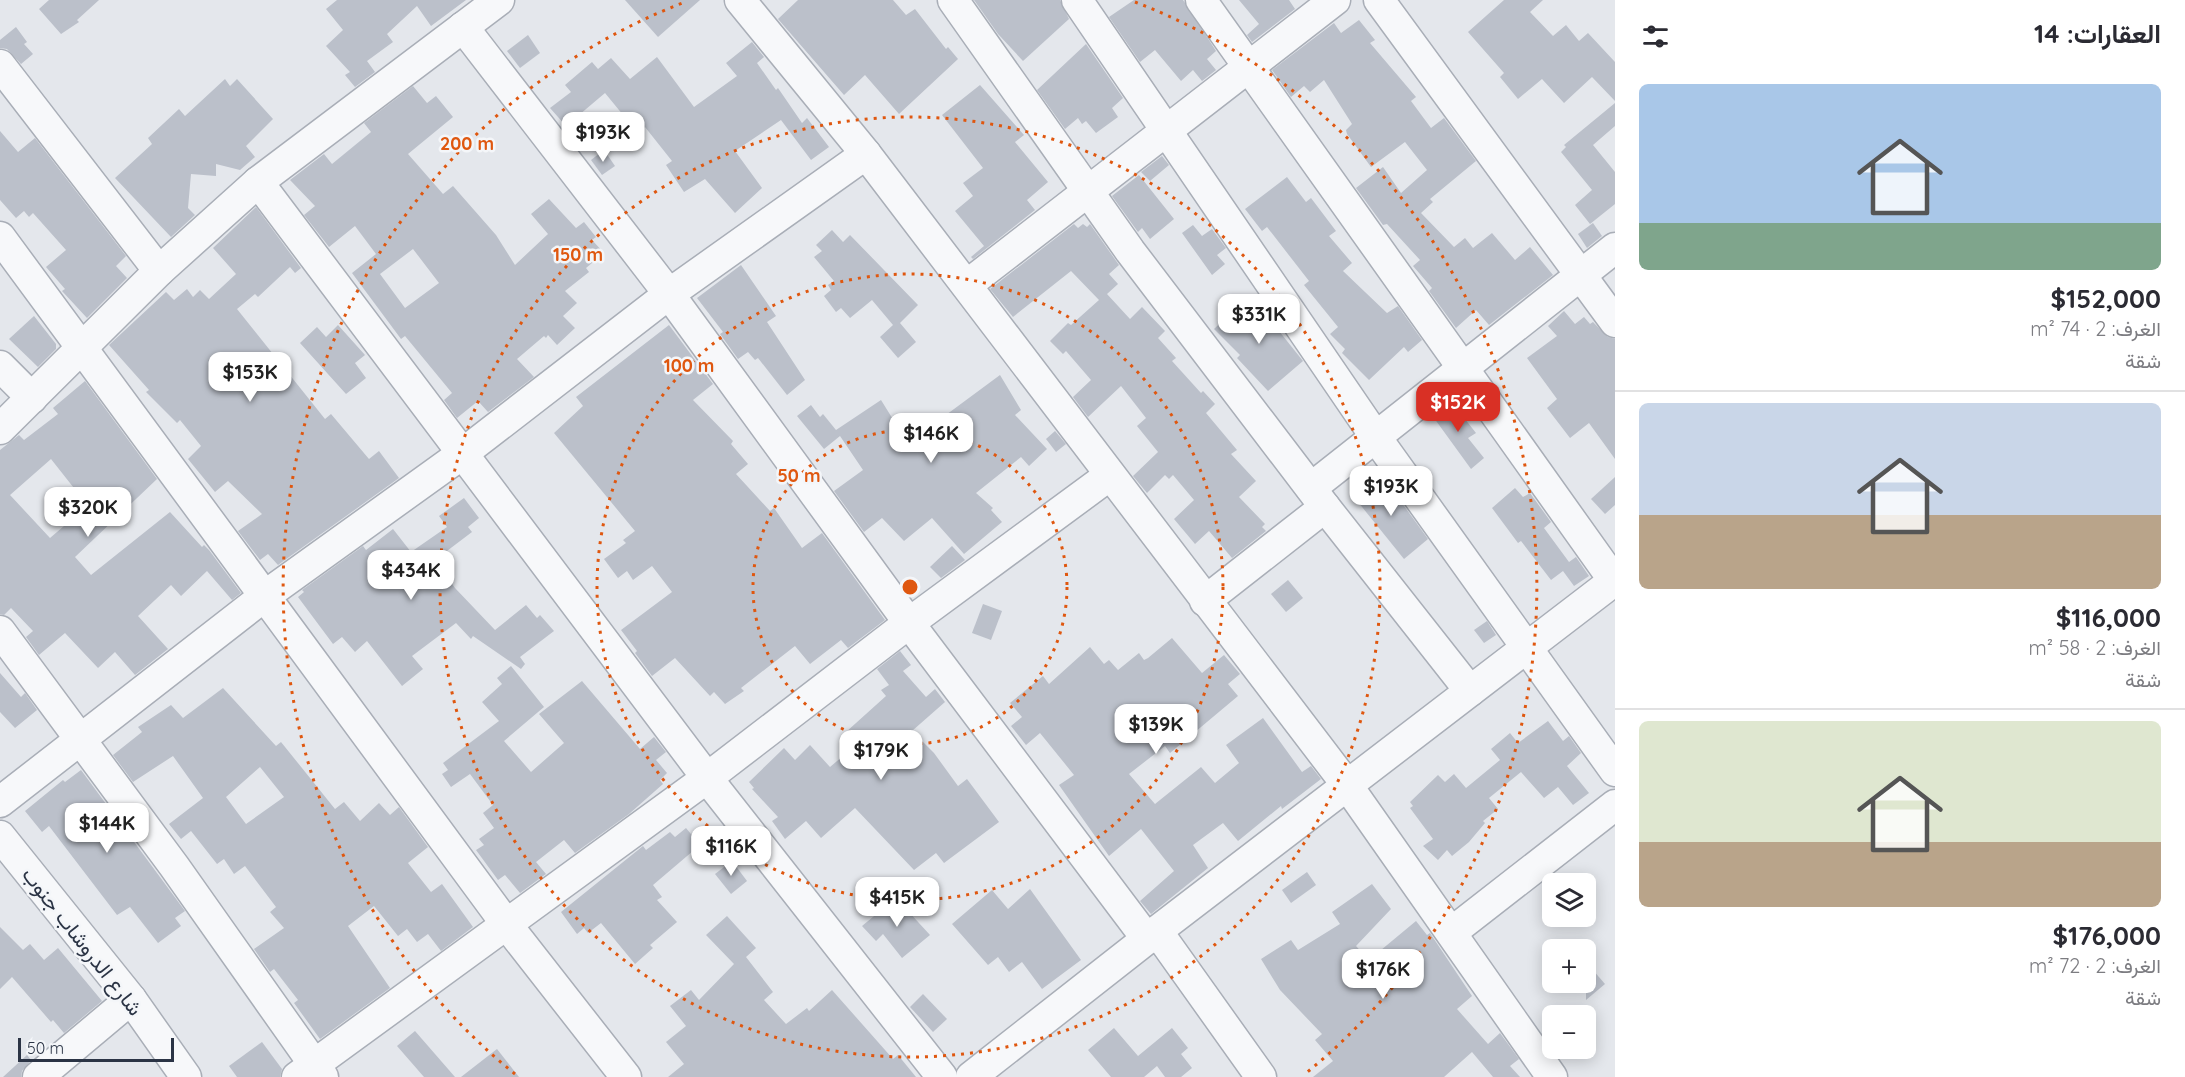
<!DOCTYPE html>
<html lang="ar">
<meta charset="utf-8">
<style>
body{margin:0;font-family:Quicksand,Vazirmatn,sans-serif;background:#f2f2f3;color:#2b2b33;direction:rtl;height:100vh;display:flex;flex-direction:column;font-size:22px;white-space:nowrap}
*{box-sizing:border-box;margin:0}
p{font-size:20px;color:#7c7c81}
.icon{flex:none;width:33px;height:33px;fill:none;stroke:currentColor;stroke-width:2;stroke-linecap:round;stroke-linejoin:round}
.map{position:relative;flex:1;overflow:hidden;direction:ltr}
.details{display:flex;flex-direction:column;background:#fff;width:570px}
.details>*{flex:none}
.fabs{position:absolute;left:1542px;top:873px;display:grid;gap:12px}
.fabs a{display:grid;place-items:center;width:54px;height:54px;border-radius:9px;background:#fff;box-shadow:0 3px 15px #0003;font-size:30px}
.scale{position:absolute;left:18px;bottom:15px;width:156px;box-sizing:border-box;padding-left:6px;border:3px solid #2b3445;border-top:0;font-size:16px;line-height:21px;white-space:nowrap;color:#2b3445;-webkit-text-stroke:4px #f4f6f9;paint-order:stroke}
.price{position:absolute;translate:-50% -51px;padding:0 14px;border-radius:12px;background:#fff;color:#222;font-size:20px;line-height:39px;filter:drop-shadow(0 2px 3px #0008)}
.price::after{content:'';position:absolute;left:50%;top:36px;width:18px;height:14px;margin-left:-9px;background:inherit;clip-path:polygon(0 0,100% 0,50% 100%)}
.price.current{background:#d93025;color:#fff}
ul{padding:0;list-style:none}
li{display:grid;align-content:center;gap:12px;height:318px;padding:0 24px}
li+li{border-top:2px solid #e1e1e2}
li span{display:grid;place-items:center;height:186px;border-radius:9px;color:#555}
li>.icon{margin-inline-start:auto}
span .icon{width:108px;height:108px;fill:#fffc;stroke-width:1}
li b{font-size:26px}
h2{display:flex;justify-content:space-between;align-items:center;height:72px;padding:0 24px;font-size:26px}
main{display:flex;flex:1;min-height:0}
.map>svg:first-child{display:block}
.building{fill:#bbc0ca;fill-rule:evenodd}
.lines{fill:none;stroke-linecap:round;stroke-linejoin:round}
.minor-casing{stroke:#a9aeb7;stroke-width:33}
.minor{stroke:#f7f8fa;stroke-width:30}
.ring{fill:none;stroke:#df570f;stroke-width:3;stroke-dasharray:3 6}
.labels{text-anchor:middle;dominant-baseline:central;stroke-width:5;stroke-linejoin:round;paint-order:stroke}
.street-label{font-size:21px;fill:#2b3445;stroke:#f4f6f9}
.centre{fill:#df570f;stroke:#f4f6f9;stroke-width:3}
.ring-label{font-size:18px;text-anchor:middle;font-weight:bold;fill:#df570f;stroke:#f4f6f9;stroke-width:5;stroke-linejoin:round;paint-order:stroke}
</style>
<main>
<section class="details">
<h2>العقارات: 14<svg class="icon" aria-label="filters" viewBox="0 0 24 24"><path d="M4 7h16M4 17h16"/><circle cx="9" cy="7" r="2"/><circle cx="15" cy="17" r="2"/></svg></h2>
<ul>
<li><span style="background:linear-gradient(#a9c7e8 75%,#7fa58c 0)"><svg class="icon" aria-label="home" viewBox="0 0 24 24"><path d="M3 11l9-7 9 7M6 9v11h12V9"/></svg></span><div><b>$152,000</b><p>الغرف: 2 · 74 m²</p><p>شقة</p></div></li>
<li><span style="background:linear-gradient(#c9d6e8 60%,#b9a48a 0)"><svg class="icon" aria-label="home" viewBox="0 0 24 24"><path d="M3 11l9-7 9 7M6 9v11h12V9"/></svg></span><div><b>$116,000</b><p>الغرف: 2 · 58 m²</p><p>شقة</p></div></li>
<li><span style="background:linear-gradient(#dfe7d0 65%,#b9a48a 0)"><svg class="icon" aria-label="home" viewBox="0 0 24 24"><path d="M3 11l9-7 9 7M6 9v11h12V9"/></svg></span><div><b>$176,000</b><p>الغرف: 2 · 72 m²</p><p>شقة</p></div></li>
</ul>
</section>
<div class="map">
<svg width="1615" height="1077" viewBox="0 0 1615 1077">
<rect width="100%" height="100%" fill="#e4e7ec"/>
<!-- building -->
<g class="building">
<polygon points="49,0 99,0 77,20 79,22 61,34 39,9"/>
<polygon points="337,0 466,0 431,26 417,6 387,34 393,42 367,61 375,72 355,87 345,75 350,72 326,46 343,30 326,9"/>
<polygon points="625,0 700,0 658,37"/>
<polygon points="798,0 893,0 906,15 915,9 946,49 948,47 958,59 899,114 865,75 844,95 778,19"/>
<polygon points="974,0 1060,0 1069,19 1023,61 998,34"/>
<polygon points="1134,0 1183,0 1216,51 1207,59 1216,70 1202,81 1193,70 1181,81 1155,50 1140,62 1109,17"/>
<polygon points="1239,0 1289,0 1295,9 1252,42 1247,35 1259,24"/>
<polygon points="1504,0 1543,0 1530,12 1553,36 1566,25 1579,41 1588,33 1615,62 1615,101 1592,77 1564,103 1542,79 1518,99 1500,77 1504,73 1468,32"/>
<polygon points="1359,20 1375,40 1370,43 1416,97 1411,101 1431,128 1444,118 1476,161 1430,199 1433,202 1421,213 1454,247 1465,238 1473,248 1492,233 1515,260 1530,247 1553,275 1489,325 1476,310 1456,328 1429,291 1432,288 1413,266 1420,260 1387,224 1383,225 1356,188 1383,167 1401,193 1427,170 1405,142 1371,167 1347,134 1346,130 1352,124 1324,80 1310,92 1304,86 1291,97 1272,70 1334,23 1341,33"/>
<polygon points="16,27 27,42 24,44 33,54 21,64 7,49 0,48 0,40"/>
<polygon points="528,35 540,53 520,68 507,51"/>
<polygon points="752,42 764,57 757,63 776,90 778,88 802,123 807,118 829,147 811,160 781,120 735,151 762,188 735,213 705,179 684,192 666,165 672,161 645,127 641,131 631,119 628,121 605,93 566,126 550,108 571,92 565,85 592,62 598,69 611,58 630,79 657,57 694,107 737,76 726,63"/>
<polygon points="1086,44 1123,98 1112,108 1118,117 1096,133 1086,121 1082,124 1078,118 1065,129 1037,90"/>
<polygon points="225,79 230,86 237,79 273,119 246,146 255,157 240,170 216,164 216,176 191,174 188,208 195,215 171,237 115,178 152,144 148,138 179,109 185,116"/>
<polygon points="980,85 1024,135 1015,142 1048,182 1027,200 1035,210 973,259 971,257 984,246 955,211 973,196 963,183 983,168 942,115"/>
<path d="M 413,86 L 427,103 L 436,96 L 453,117 L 408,154 L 443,194 L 453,186 L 496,235 L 515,265 L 548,234 L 531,214 L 549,199 L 576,228 L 584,222 L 596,237 L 592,240 L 604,253 L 586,268 L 589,272 L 565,291 L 577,303 L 563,316 L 575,328 L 557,345 L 548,335 L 546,338 L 544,336 L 517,359 L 534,377 L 488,412 L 478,401 L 457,418 L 444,400 L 452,393 L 405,336 L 401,339 L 352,273 L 376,254 L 355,226 L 329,247 L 304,215 L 315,206 L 290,180 L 324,154 L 332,164 L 371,132 L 364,123 ZM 413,249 L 439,283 L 405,308 L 380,274 Z"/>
<polygon points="1615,103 1615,126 1593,145 1615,172 1615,204 1590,224 1575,205 1592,190 1561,152 1566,147 1564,145"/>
<polygon points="0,131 18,152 35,138 126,256 116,266 127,278 87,318 62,291 65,289 46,267 66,250 33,213 29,217 24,211 16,218 0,200"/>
<polygon points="604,150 615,166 602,175 591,160"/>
<polygon points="1162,156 1169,165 1150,181 1141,172"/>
<polygon points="1139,175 1174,219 1150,239 1142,228 1138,232 1112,196"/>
<polygon points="1287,177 1306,202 1311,198 1336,231 1329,236 1352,263 1343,271 1387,313 1398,306 1422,340 1408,352 1404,347 1369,380 1342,353 1345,349 1330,334 1338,327 1304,285 1309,281 1267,227 1262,231 1245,209"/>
<polygon points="256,207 301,268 295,273 290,267 258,297 255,294 237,309 325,419 331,414 369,459 379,451 399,478 278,565 268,554 260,560 238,531 262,514 228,481 215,492 188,459 201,446 180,420 177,423 146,392 149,390 109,345 166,292 174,300 187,289 193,297 200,290 209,299 236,274 213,248"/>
<polygon points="1593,223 1602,236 1587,248 1578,234"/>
<polygon points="1074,224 1078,228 1083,224 1087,227 1090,224 1119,265 1109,274 1118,284 1107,294 1130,319 1142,307 1165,331 1158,338 1176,358 1172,361 1201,393 1203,391 1215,404 1206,413 1237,450 1231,454 1256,481 1239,497 1265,524 1262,527 1266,531 1232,558 1209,531 1195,544 1174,519 1194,500 1173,475 1169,479 1165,475 1147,493 1133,476 1158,452 1137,426 1146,418 1121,386 1088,417 1073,397 1091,380 1066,351 1063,354 1050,341 1068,323 1071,325 1099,300 1071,271 1013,317 990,289"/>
<polygon points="1193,225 1202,236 1212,229 1226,248 1217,255 1225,264 1212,275 1182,233"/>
<polygon points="832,230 843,242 850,235 918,305 900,323 916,342 898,358 880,337 893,325 872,300 850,318 841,308 836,312 824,296 831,290 828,285 834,281 814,257 822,251 816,245"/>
<polygon points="741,265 776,316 767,322 805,380 787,395 758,358 755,360 748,352 738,359 720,334 723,332 697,298"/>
<polygon points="1255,301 1303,361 1268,391 1237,358 1240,355 1214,329 1237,307 1242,312"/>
<polygon points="1564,311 1575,324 1584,317 1590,324 1593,322 1608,337 1615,339 1615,459 1589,423 1570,438 1547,408 1557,399 1527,358 1557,336 1548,326"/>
<polygon points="34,316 56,344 56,349 38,367 9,339"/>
<polygon points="338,325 365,355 355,363 366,378 346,394 300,343 317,327 326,337"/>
<polygon points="669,325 713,384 693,400 733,441 731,444 748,464 736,474 770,511 774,508 802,548 822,533 885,620 848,648 841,640 810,664 795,646 741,688 744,691 725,704 714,692 710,696 675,658 652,676 635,653 637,651 621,630 672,592 652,566 633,580 627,571 618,578 604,559 626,543 623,540 635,531 554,433 583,406 576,397"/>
<polygon points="1000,375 1021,410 1015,415 1047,449 1029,466 1021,457 976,493 993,508 991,510 1002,522 964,554 932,518 904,541 882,518 864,532 834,491 863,470 840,436 824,449 797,416 811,405 820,417 823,414 836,430 881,400 899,429 922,413 931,426"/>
<path d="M 85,381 L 157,479 L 75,557 L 91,575 L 170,512 L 202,547 L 204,545 L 209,550 L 241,593 L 232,600 L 207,571 L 181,596 L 171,585 L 138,616 L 168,649 L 135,675 L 115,652 L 98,668 L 65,633 L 39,655 L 26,637 L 33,631 L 11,608 L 4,615 L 0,614 L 0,450 L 19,435 L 24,440 L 58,414 L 53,408 ZM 51,459 L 81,497 L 71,507 L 78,514 L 50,538 L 10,495 Z"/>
<polygon points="1450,400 1476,433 1468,438 1484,458 1471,469 1434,418 1433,413"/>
<polygon points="1055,431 1066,444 1056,452 1046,439"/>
<polygon points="1381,474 1428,539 1404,559 1354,497"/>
<polygon points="1615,477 1615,505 1605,514 1591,499"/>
<polygon points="1515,488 1523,497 1530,493 1551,522 1544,528 1569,562 1576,557 1589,576 1574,586 1563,571 1551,580 1521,541 1518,543 1492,508"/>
<polygon points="464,498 479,518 468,527 472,532 435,560 455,588 495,630 526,605 537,618 540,615 554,631 520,657 525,664 521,669 473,636 471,639 456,623 412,656 423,669 402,686 367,641 355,652 342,637 333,644 298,597 304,592 302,590 363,546 366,550 393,529 411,552 447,527 439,516"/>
<polygon points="952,546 965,560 941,578 930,567"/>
<polygon points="1288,580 1303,598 1286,612 1271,594"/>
<polygon points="983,604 1002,611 991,640 972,633"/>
<polygon points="1487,621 1496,635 1484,643 1474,630"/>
<polygon points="1172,638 1202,673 1224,655 1240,674 1228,684 1238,696 1170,753 1165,746 1129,774 1155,804 1201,767 1215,783 1239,763 1226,745 1263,718 1302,772 1311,766 1321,779 1282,809 1281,806 1238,841 1223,823 1193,845 1208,868 1151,914 1140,901 1174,871 1141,829 1109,856 1059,785 1074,775 1040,733 1026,745 1011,726 1022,717 1010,703 1043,676 1049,684 1090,647 1104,664 1109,660 1118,670 1139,653 1144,660 1148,658"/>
<polygon points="900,651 911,665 903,671 926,697 935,689 945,702 912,731 934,753 958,786 967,779 999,822 944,863 936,853 914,870 855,808 821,838 806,821 785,839 772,821 778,817 752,789 754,788 749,782 784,748 795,760 810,745 830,767 856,745 846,732 886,696 881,690 889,685 877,669"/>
<polygon points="511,666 544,707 504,741 531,772 564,743 539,714 582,681 640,749 654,737 666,752 656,760 667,773 660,780 663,784 629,814 575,853 564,840 536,862 546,874 520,893 505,875 498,880 476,850 484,845 479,839 494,828 483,813 493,805 470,774 451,787 442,774 448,770 443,763 499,721 482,702 502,684 497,678"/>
<polygon points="0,673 21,697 25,693 37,710 15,728 0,712"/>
<path d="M 223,688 L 276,746 L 281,742 L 335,809 L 344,802 L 360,821 L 379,803 L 390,815 L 399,807 L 428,847 L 408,863 L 431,892 L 442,884 L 473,927 L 441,951 L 428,934 L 417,942 L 407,929 L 398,936 L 374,906 L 348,926 L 390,988 L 320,1039 L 294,1003 L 298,1000 L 274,969 L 270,972 L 254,949 L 284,928 L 270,912 L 276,907 L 245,866 L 234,874 L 224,859 L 217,864 L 191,831 L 181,839 L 169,824 L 203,798 L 173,756 L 133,782 L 113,755 L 142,732 L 138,727 L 171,705 L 183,718 ZM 260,767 L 284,797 L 246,824 L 226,797 Z"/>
<polygon points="1548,721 1563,741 1569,736 1581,753 1567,766 1589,793 1573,805 1558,787 1544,798 1521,772 1489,798 1498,809 1483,821 1485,823 1469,842 1452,856 1447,850 1438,860 1423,846 1433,839 1410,808 1413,806 1410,802 1438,775 1445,782 1454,774 1466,788 1500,760 1491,749 1510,733 1518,743"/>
<polygon points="81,770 185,911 175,918 181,926 158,943 130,907 117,915 49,826 42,832 25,811 63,780 65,782"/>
<polygon points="686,828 700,845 653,885 662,897 657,900 677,922 650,945 653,948 635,964 601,923 588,933 584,928 577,934 561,912 643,846 646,850 670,832 675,837"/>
<polygon points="732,861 747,881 731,894 715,874"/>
<polygon points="1307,872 1316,885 1291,903 1282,890"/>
<polygon points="1372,884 1391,909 1356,946 1369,960 1416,921 1427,935 1430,933 1472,996 1457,1009 1488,1044 1500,1033 1519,1059 1510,1066 1520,1077 1493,1077 1472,1052 1444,1077 1313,1077 1333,1061 1315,1040 1322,1034 1280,990 1261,959 1291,940 1298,950 1340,924 1332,912"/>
<polygon points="1030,889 1081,960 1042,989 1022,962 1009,972 998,957 988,965 952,924 992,890 1008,909"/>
<polygon points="896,898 930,935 902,958 883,934 876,941 862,926"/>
<polygon points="727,916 756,948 746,957 773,992 764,1000 786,1024 807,1008 809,1011 832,990 893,1059 898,1055 916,1077 668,1077 684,1064 666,1042 686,1026 670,1006 691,990 699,1000 734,964 706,935"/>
<polygon points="0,927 23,950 30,944 44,960 58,948 102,1001 64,1033 53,1020 51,1022 12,977 0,989"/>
<polygon points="1586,962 1605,984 1586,1000"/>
<polygon points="923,994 947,1019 933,1032 910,1007"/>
<polygon points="1114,1028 1138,1056 1172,1028 1188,1048 1181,1054 1192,1068 1181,1077 1165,1077 1157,1066 1144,1077 1111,1077 1088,1050"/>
<polygon points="415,1031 455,1077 424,1077 397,1046"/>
<polygon points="262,1042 282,1069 280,1077 237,1077 229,1066"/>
<polygon points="497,1049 519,1077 461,1077"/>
<polygon points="27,1055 31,1060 22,1071 21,1077 3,1077"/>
</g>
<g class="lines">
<defs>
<g id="minor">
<polyline points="740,0 866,154 1347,785 1552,1077"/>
<polyline points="953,0 1130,251 1325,507 1470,691"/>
<polyline points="1077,0 1375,436 1615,771"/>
<polyline points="1201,0 1615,582"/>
<polyline points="1379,0 1615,322"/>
<polyline points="463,27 669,294 909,623 1147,939"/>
<polyline points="0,65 159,271"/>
<polyline points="258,182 707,778 942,1077"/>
<polyline points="0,237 507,925 626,1077"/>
<polyline points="967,285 1335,0"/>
<polyline points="0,366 32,398"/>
<polyline points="0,429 159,271 258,182 499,0"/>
<polyline points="1311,488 1615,248"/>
<polyline points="1205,601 1325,507"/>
<polyline points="0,631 174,866 323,1077"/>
<polyline points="0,802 266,595 462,454 669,294 866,154"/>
<polyline points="0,836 131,999 186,1077"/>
<polyline points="1157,931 1261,1077"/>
<polyline points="1452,932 1615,805"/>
<polyline points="38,1077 131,999"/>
<polyline points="297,1077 707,778 909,623 1110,475"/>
<polyline points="971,1077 1157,931 1615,580"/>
</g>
</defs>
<!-- minor casing -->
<use href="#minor" class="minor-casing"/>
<!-- minor -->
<use href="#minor" class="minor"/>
</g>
<!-- distance rings -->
<g class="ring">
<circle cx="910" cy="587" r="157"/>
<circle cx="910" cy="587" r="313"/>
<circle cx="910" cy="587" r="470"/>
<path d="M515 1074A627 627 0 0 1 685 2M1135 2A627 627 0 0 1 1305 1074"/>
</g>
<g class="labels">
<!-- street labels -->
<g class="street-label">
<text transform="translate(83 941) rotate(52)">شارع الدروشاب جنوب</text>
</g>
</g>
<circle cx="910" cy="587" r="9" class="centre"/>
<g class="ring-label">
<text x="467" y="150">200 m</text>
<text x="578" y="261">150 m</text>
<text x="689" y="372">100 m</text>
<text x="799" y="482">50 m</text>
</g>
</svg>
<div class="fabs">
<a><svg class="icon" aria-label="layers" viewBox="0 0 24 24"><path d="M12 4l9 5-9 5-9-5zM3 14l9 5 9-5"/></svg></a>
<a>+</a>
<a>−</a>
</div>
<div class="scale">50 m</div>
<b class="price" style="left:603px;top:163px">$193K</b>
<b class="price" style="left:1259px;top:345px">$331K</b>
<b class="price" style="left:250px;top:403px">$153K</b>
<b class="price current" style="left:1458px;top:433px">$152K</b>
<b class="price" style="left:931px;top:464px">$146K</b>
<b class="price" style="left:1391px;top:517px">$193K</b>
<b class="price" style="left:88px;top:538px">$320K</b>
<b class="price" style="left:411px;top:601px">$434K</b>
<b class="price" style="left:1156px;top:755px">$139K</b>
<b class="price" style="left:881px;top:781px">$179K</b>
<b class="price" style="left:107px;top:854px">$144K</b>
<b class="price" style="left:731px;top:877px">$116K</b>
<b class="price" style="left:897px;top:928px">$415K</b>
<b class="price" style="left:1383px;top:1000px">$176K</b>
</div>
</main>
